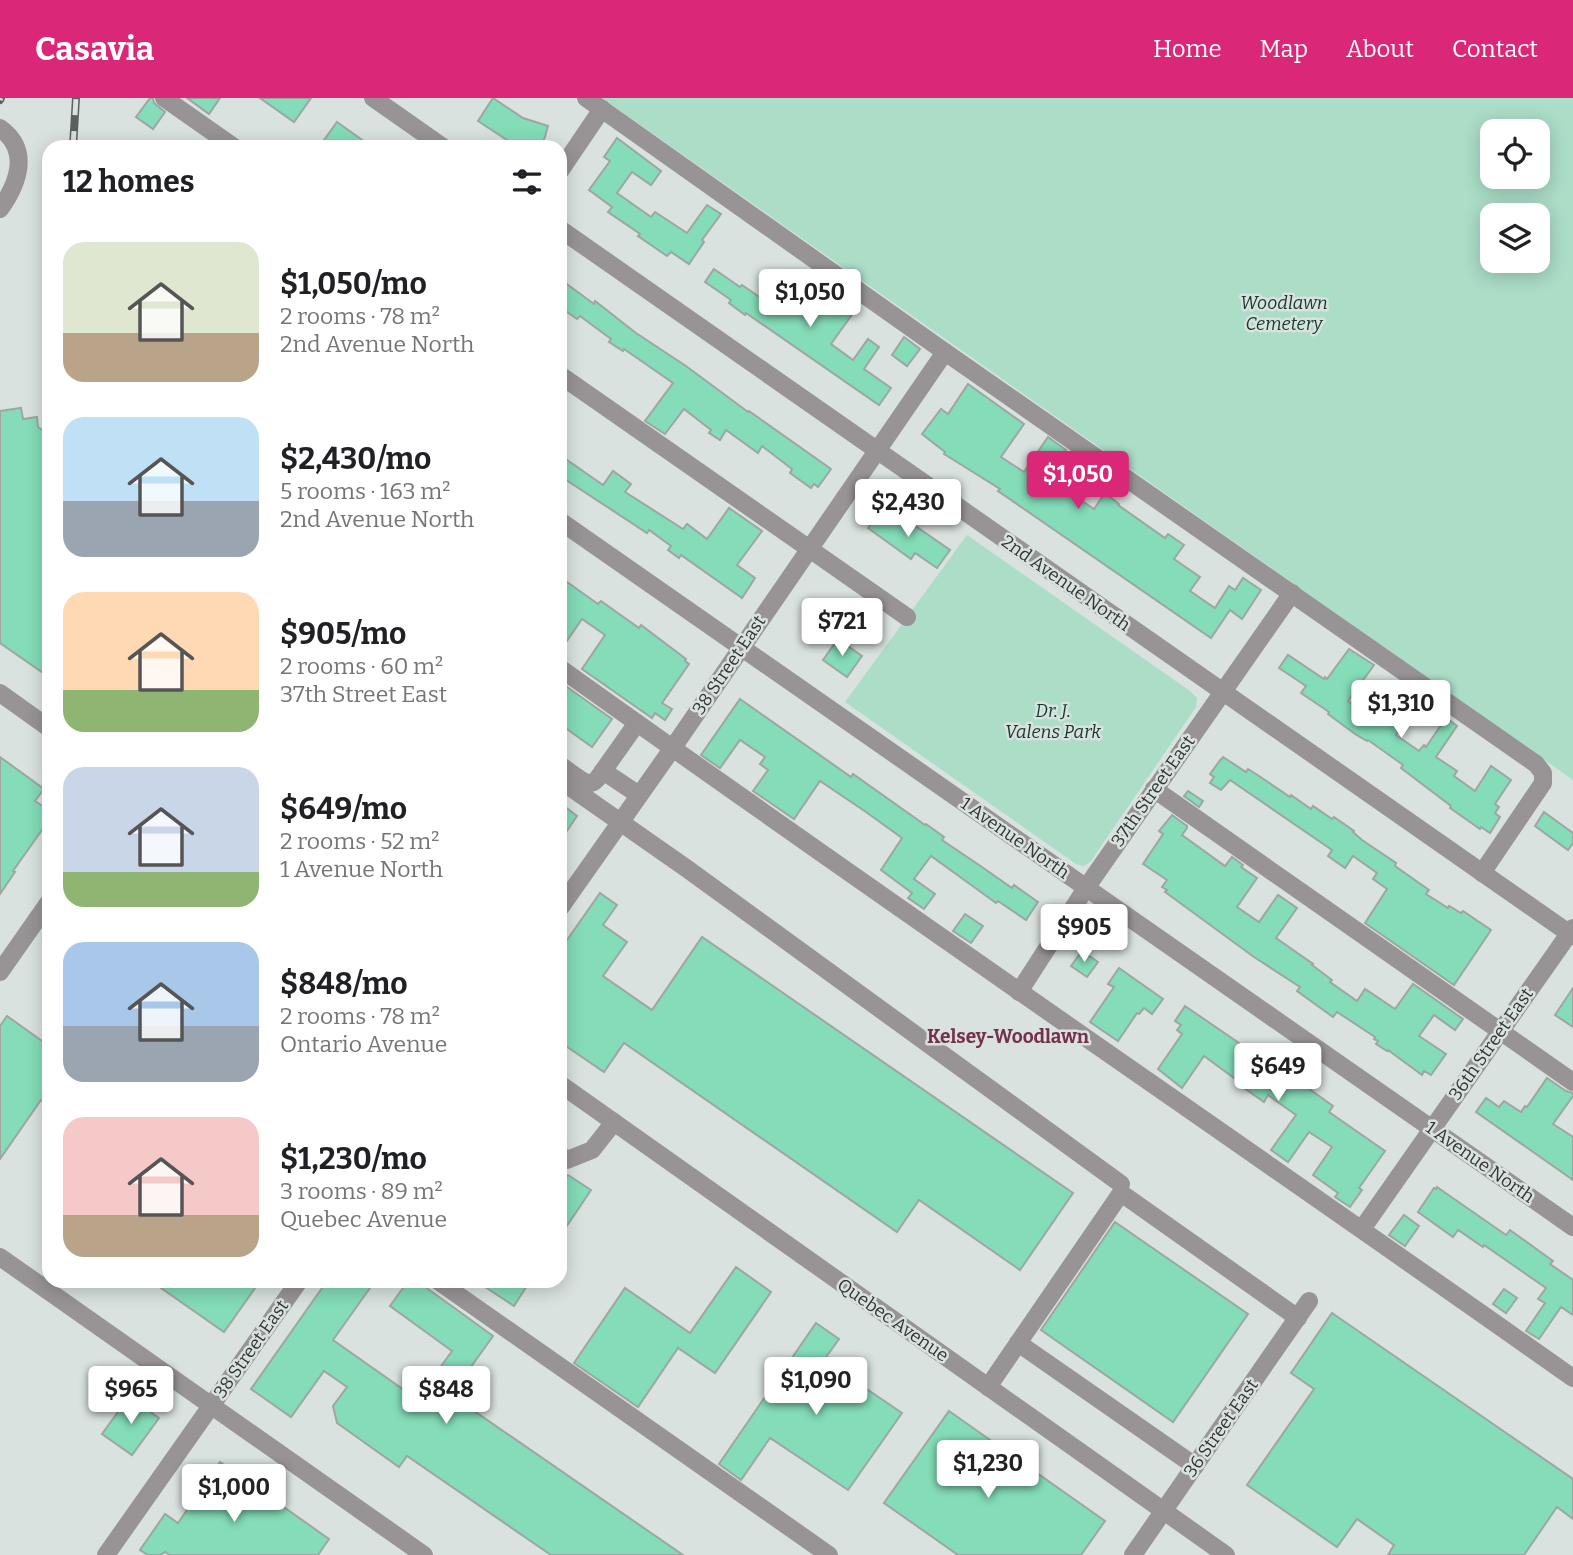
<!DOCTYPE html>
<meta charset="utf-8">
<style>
body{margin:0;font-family:Bitter,serif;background:#f2f2f2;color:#202124;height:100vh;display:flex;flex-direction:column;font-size:26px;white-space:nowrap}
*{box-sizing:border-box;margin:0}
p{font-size:23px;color:#757577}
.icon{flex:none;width:38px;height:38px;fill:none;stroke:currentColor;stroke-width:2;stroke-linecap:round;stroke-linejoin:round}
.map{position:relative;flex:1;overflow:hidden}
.drawer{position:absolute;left:42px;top:42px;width:525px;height:1148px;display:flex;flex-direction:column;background:#fff;border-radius:21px;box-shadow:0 4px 18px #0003}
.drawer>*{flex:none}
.buttons{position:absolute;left:1480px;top:21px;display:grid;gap:14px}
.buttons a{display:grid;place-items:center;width:70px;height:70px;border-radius:14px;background:#fff;box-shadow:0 4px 18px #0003;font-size:35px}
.price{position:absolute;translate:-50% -60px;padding:0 16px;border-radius:7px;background:#fff;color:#222;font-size:23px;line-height:46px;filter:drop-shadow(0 2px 4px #0008)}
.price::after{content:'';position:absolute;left:50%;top:42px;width:21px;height:16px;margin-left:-10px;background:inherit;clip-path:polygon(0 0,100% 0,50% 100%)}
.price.on{background:#db2777;color:#fff}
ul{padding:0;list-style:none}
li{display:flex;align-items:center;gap:21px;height:175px;padding:0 21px}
li span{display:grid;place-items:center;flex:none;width:196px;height:140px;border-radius:21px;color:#555}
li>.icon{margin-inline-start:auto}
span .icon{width:84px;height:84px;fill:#fffc;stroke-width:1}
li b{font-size:30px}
h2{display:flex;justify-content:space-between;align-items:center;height:84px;padding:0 21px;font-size:30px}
header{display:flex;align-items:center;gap:42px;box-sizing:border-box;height:98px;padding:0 35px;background:#db2777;color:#fff}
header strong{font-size:33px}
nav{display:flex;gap:38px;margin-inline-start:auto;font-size:24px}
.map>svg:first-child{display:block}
.green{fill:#abddc7;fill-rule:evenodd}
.building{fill:#84dcb8;stroke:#9da7a2;stroke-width:2}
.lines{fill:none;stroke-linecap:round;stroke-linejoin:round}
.minor{stroke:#989495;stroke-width:18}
.rail-casing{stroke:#5a605d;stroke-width:8}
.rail{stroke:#d9e2de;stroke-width:5;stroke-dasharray:16;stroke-linecap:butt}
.labels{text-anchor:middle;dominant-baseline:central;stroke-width:5;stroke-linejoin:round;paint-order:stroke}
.park-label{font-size:18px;font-style:italic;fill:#12392b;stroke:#d9e2de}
.street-label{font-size:18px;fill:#313533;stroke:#d9e2de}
.neighbourhood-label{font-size:19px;font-weight:bold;fill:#74304c;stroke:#d9e2de}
</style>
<header>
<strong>Casavia</strong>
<nav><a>Home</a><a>Map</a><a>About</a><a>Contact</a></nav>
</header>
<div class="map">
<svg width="1573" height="1457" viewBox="0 0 1573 1457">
<rect width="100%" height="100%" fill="#d9e2de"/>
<!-- green -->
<g class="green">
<path d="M 602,0 L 1573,0 L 1573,682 L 1559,672 ZM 1493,33 L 1538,33 L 1538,79 L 1493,79 ZM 1493,117 L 1538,117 L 1538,163 L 1493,163 Z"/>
<polygon points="967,437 1190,593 1197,600 1196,609 1091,763 1084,768 1076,766 845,604"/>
</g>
<!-- building -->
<g class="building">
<polygon points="150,0 153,0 154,5 165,14 153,31 136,19"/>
<polygon points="187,0 220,0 209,16"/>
<polygon points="260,0 311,0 294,24"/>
<polygon points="493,0 523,20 548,28 542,49 524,49 513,46 478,23"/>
<polygon points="337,24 372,49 319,49"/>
<polygon points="617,40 661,73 651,87 632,74 617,95 651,119 655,114 687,135 707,107 721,116 702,142 704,144 689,166 671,154 667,158 638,138 640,136 608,114 612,109 589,92 610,63 604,59"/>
<polygon points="714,171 740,189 742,187 774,209 776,207 786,215 811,179 856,211 831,246 853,262 868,241 879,249 864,271 891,290 879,307 746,215 745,217 729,205 731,202 705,184"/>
<polygon points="560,181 594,206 595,203 636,235 686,268 748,314 749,313 831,371 818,389 814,386 811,390 790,375 792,371 762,348 758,355 726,332 720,342 709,335 711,332 684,311 665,336 645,323 673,285 624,251 623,253 609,244 611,241 580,218 577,221 560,209"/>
<polygon points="904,239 920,251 907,268 892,257"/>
<polygon points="968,286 1024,326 1001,359 1024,374 1048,339 1066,352 1054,370 1073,384 1067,393 1094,411 1105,395 1119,406 1118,407 1165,440 1168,436 1184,447 1174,461 1200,479 1190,493 1215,510 1229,488 1235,492 1243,480 1261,492 1242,521 1230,512 1211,540 998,393 1000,391 944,356 945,354 922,336 941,311 948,316"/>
<polygon points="21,310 23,321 37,319 38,329 49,337 49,579 0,545 0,313"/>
<polygon points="560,357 603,387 613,373 631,386 625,394 683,431 687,426 707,441 729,410 762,433 737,467 755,480 742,500 681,457 679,460 668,452 671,448 649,432 647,435 560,378"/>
<polygon points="883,410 909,428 911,425 950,452 937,470 915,455 911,461 868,430"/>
<polygon points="560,479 598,506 601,503 639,530 641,527 686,561 685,563 689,566 662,605 672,611 665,622 655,615 652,620 582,571 605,537 582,521 560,553"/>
<polygon points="862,503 875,512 864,528 851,519"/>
<polygon points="838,541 862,558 847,579 823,562"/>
<polygon points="1349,551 1374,567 1348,603 1372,620 1376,615 1400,631 1396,637 1419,653 1424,647 1426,649 1446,620 1457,628 1436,659 1457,673 1454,678 1475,693 1491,668 1511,682 1495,706 1499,709 1495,715 1500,719 1490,735 1481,729 1480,731 1450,710 1451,708 1401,670 1403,667 1399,664 1368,642 1367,643 1355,636 1328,616 1329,614 1301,595 1306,588 1279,570 1288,557 1324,581 1325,579 1327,581"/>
<polygon points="560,584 612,621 592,649 560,626"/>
<polygon points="740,601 851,679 853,676 925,727 926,726 944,739 942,742 982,769 1012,790 1014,787 1038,804 1026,822 998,803 996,805 931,758 914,781 935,796 924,811 908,800 912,795 881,772 902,740 866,714 820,683 794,721 753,693 768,672 760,666 765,659 740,642 720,670 701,657"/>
<polygon points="0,659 44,691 35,703 49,712 49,722 13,773 15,774 0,796"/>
<polygon points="1223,659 1246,674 1248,671 1256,676 1290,699 1291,697 1311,711 1313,708 1332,721 1334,719 1354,733 1353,734 1362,742 1396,765 1395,768 1429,792 1426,796 1448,810 1449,808 1461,815 1463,813 1491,832 1454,887 1365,825 1387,791 1373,781 1377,775 1353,758 1345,770 1328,758 1332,752 1230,682 1221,692 1210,685 1214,679 1210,676 1221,661 1222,661"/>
<polygon points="1188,693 1203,703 1199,709 1184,698"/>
<polygon points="560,705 577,718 560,743"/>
<polygon points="1544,714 1573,735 1573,745 1568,752 1535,728"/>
<polygon points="1172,717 1187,728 1187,730 1182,737 1225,768 1232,759 1243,767 1241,769 1257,780 1237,809 1259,824 1278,797 1297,810 1276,840 1313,866 1312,867 1332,882 1330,884 1357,903 1365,891 1395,911 1413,886 1463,921 1455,932 1434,917 1419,938 1446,956 1431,977 1424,973 1422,977 1388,952 1387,953 1376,946 1378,943 1374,941 1375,939 1337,914 1333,919 1297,893 1300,889 1254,859 1165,794 1167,792 1162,789 1167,782 1143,766 1163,736 1159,733"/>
<polygon points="600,795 617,807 603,827 627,844 603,878 652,912 702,839 1073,1095 1020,1172 919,1102 897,1134 624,945 604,974 560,944 560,852"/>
<polygon points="965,816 983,828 971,845 953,833"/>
<polygon points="1082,853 1098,864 1087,879 1071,868"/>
<polygon points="1119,870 1163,901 1152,916 1144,910 1139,916 1137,915 1118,943 1090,924 1114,889 1108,886"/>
<polygon points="1573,890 1573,929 1555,917"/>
<polygon points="1185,908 1290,980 1291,978 1333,1008 1329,1014 1385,1053 1359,1090 1362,1092 1350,1109 1335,1099 1338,1095 1313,1077 1332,1049 1309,1034 1288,1064 1271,1052 1296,1017 1268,997 1264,1004 1237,985 1238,983 1204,958 1182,990 1158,971 1182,936 1177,932 1181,927 1175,923"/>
<polygon points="7,918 49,948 49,1008 41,1002 0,1061 0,928"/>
<polygon points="1547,980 1566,993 1573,995 1573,998 1553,1026 1573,1039 1573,1082 1476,1014 1486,1000 1499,1009 1504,1003 1521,1014 1525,1008 1527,1009"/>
<polygon points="568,1077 591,1092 560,1138 560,1088"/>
<polygon points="1437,1089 1506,1137 1510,1132 1553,1163 1550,1166 1573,1182 1573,1217 1561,1209 1539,1241 1526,1233 1545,1205 1538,1201 1546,1190 1484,1147 1483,1149 1458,1132 1453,1139 1418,1114 1434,1090 1436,1091"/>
<polygon points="1404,1117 1419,1128 1405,1148 1389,1137"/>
<polygon points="1115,1124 1248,1216 1173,1324 1041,1232"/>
<polygon points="736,1169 771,1194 715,1275 678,1250 638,1309 574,1265 625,1190 690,1235"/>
<polygon points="151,1183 260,1183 224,1234"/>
<polygon points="327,1183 375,1183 333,1242 424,1306 440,1283 434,1278 452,1253 390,1208 408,1183 417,1183 493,1238 451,1297 683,1457 551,1457 407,1358 399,1369 337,1325 333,1308 347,1289 324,1273 291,1319 251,1291"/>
<polygon points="476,1183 530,1183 514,1208"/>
<polygon points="1504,1191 1517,1200 1506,1215 1493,1206"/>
<polygon points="1332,1215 1573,1381 1573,1421 1557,1409 1524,1457 1388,1457 1394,1447 1357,1421 1337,1449 1247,1387 1314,1291 1291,1275"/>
<polygon points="816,1225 839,1241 824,1262 902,1315 848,1392 770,1340 741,1382 719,1366"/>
<polygon points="129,1299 159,1320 132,1357 102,1336"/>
<polygon points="949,1313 1105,1423 1081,1457 958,1457 884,1405"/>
<polygon points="220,1364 329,1441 318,1457 170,1457 165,1454 160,1457 148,1457 140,1452 165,1416 178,1425"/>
</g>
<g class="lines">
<!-- minor -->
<g class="minor">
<polyline points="164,0 234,49"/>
<polyline points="373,0 443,49"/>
<polyline points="586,0 945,254 1536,666 1543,675 1543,685 1482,775"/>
<path d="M 0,30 C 31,52 18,86 0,111"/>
<polyline points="560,73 602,11"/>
<polyline points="560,131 1573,838"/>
<polyline points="560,277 907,519"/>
<polyline points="560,423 1573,1129"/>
<path d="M 560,570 C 895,810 1236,1042 1573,1280"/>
<polyline points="0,595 49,630"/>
<polyline points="637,625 603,673 639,697"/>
<path d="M 560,667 C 566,671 584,686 591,685 C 596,684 600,677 603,673"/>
<polyline points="560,682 686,770 1121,1086"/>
<polyline points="1154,691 1573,984"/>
<polyline points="560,810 672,651 945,254"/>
<polyline points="0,874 49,804"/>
<polyline points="1019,894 1086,790 1292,495"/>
<polyline points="560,986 1226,1457"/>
<polyline points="560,1057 567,1062 592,1052 614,1024"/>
<polyline points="1362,1131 1573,830"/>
<polyline points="0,1159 424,1457"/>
<polyline points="438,1183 829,1457"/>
<polyline points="1018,1245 1195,1368"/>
<polyline points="988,1289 1121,1095 1298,1220"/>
<polyline points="106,1457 299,1183"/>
<polyline points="1133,1457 1309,1203"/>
</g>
<defs>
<g id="rail">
<polyline points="0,2 1,0"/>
<polyline points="73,49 76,0"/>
</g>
</defs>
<!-- rail casing -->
<use href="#rail" class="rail-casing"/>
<!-- rail -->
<use href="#rail" class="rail"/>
</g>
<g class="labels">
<!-- park labels -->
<g class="park-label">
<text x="1284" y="205">Woodlawn<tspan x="1284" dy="21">Cemetery</tspan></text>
<text x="1053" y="613">Dr. J.<tspan x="1053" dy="21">Valens Park</tspan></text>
</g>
<!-- street labels -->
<g class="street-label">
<text transform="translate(1066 485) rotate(35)">2nd Avenue North</text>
<text transform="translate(729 567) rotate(-56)">38 Street East</text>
<text transform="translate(1153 693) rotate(-55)">37th Street East</text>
<text transform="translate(1015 740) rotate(35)">1 Avenue North</text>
<text transform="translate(1491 946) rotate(-55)">36th Street East</text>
<text transform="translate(1480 1064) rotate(35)">1 Avenue North</text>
<text transform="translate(893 1222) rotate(35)">Quebec Avenue</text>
<text transform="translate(251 1251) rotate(-55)">38 Street East</text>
<text transform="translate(1221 1330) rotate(-55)">36 Street East</text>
</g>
<!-- neighbourhood labels -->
<g class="neighbourhood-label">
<text x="1008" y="938">Kelsey-Woodlawn</text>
</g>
</g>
</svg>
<div class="buttons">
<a><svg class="icon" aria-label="locate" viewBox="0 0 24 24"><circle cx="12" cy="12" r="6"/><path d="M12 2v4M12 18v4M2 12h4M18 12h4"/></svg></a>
<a><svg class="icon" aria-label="layers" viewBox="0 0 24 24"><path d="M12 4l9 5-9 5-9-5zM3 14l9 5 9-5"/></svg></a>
</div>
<b class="price" style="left:810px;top:231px">$1,050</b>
<b class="price on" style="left:1078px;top:413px">$1,050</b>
<b class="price" style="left:908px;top:441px">$2,430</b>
<b class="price" style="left:842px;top:560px">$721</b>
<b class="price" style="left:1401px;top:642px">$1,310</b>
<b class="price" style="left:1084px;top:866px">$905</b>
<b class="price" style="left:1278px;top:1005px">$649</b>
<b class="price" style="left:816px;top:1319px">$1,090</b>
<b class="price" style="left:131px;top:1328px">$965</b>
<b class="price" style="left:446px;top:1328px">$848</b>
<b class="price" style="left:988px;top:1402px">$1,230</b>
<b class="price" style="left:234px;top:1426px">$1,000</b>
<section class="drawer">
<h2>12 homes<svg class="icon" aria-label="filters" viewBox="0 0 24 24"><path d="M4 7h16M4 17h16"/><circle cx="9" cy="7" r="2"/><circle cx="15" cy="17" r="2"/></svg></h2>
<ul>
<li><span style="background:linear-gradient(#dfe7d0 65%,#b9a48a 0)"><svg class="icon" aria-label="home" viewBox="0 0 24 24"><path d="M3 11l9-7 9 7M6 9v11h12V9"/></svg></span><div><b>$1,050/mo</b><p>2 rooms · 78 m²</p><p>2nd Avenue North</p></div></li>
<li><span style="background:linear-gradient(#bfe0f5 60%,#9aa5b1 0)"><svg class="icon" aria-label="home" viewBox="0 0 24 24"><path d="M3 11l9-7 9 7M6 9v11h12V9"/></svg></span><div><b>$2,430/mo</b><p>5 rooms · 163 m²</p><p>2nd Avenue North</p></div></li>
<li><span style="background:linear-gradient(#ffd9b3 70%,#8fb573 0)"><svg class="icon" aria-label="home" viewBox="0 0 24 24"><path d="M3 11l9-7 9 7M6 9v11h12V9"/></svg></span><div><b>$905/mo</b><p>2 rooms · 60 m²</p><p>37th Street East</p></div></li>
<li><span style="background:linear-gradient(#c9d6e8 75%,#8fb573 0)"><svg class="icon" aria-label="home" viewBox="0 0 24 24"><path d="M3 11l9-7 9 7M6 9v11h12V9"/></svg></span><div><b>$649/mo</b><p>2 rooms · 52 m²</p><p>1 Avenue North</p></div></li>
<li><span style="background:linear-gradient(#a9c7e8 60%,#9aa5b1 0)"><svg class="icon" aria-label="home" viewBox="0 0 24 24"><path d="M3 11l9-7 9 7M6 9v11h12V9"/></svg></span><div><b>$848/mo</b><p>2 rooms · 78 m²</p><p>Ontario Avenue</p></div></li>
<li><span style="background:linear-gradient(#f6c9c9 70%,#b9a48a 0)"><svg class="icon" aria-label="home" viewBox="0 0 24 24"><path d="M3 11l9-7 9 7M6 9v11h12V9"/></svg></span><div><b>$1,230/mo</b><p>3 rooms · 89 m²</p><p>Quebec Avenue</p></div></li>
</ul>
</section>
</div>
